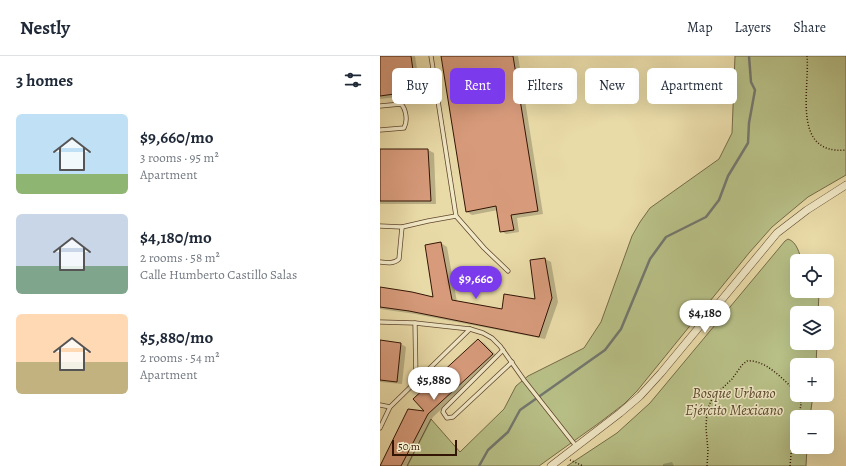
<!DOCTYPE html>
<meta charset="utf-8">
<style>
body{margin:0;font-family:Alegreya,serif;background:#f6f6f7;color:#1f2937;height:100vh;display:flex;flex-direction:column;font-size:15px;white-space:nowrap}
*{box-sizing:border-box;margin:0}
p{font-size:13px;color:#747a83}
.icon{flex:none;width:22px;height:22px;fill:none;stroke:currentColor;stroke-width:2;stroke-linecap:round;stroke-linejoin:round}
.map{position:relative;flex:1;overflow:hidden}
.side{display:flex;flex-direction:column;background:#fff;width:380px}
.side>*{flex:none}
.top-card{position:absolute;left:12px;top:12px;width:380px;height:36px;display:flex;gap:8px}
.controls{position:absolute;left:410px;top:198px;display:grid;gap:8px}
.controls a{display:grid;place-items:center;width:44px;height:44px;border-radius:6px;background:#fff;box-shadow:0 4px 16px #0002;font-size:20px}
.scale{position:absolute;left:12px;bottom:10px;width:65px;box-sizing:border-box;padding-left:4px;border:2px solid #331505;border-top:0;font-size:11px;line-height:14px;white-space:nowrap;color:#331505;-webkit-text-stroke:3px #f1e8c6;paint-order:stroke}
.price{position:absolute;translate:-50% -34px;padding:0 9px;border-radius:14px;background:#fff;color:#222;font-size:13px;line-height:26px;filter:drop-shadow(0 1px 2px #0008)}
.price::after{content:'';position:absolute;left:50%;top:24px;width:12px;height:9px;margin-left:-6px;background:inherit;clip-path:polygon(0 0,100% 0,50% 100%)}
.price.current{background:#7c3aed;color:#fff}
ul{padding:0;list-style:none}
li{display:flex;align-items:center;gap:12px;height:100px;padding:0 16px}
li span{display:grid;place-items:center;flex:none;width:112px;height:80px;border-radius:6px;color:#555}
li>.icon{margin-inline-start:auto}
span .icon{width:48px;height:48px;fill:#fffc;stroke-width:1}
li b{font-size:17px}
h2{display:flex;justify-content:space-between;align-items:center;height:48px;padding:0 16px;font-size:17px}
.chip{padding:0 14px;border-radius:6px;background:#fff;box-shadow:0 4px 16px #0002;font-size:14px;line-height:36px}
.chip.current{background:#7c3aed;color:#fff}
header{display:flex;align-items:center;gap:24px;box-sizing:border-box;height:56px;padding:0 20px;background:#fff;border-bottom:1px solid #e0e1e3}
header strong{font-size:19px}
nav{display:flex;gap:22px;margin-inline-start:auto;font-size:14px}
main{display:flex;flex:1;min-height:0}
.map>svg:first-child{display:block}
.green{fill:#b8c087;stroke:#766a46}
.shadow{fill:#0003}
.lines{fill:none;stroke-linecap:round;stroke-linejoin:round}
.stream{stroke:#73776e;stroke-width:2.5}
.building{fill:#d79b7b;stroke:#331505}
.service-casing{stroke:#60462e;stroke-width:5}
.minor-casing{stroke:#60462e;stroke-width:8}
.path{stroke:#331505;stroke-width:1.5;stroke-dasharray:1 2;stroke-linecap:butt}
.service{stroke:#f1e8c6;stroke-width:3.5}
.minor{stroke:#f1e8c6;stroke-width:7}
.labels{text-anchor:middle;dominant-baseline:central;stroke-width:3;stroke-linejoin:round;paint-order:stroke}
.park-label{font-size:15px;font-style:italic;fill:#5b482c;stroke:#f1e8c6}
</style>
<header>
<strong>Nestly</strong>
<nav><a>Map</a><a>Layers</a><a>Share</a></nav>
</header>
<main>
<section class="side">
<h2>3 homes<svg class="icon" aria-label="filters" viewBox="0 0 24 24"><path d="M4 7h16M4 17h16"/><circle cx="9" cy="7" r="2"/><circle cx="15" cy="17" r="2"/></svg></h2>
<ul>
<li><span style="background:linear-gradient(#bfe0f5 75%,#8fb573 0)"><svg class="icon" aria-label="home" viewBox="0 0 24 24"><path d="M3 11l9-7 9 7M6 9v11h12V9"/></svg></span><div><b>$9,660/mo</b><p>3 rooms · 95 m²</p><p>Apartment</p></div></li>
<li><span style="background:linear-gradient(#c9d6e8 65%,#7fa58c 0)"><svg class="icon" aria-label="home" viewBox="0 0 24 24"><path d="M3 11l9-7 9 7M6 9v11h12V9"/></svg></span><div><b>$4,180/mo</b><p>2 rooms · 58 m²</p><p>Calle Humberto Castillo Salas</p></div></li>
<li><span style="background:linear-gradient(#ffd9b3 60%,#c2b280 0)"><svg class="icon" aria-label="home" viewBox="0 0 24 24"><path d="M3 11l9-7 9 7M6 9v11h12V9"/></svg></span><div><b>$5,880/mo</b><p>2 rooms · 54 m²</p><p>Apartment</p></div></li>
</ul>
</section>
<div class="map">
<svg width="466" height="410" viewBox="0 0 466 410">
<rect width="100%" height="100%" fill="#e9dba8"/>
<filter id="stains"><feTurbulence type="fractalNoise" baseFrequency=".005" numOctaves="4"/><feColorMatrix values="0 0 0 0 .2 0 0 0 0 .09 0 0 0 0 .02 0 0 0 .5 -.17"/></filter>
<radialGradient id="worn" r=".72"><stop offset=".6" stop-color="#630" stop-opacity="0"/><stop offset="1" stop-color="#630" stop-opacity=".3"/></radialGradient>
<!-- green -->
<g class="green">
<polygon points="355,0 466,0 466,119 428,141 392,171 369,197 257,335 244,348 219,367 159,410 27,410 51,363 80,396 124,353 136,330 148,320 204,292 221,266 252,180 260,166 270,152 339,103 352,77"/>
<path d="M 408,183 C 417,186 419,197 422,205 L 417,205 L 417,235 L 437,235 L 439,238 L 438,257 L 417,257 L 417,287 L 437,287 L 436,309 L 417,309 L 417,339 L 433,339 L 430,361 L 417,361 L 417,391 L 427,391 L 426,410 L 187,410 L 237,377 L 270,347 L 405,185 Z"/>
</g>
<!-- shadow -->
<g class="shadow">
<polygon points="0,0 35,0 41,38 0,43"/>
<polygon points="62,0 138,0 163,158 137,162 139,176 126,178 121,175 118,154 92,159 87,156"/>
<polygon points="0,94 48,94 54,97 56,148 0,148"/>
<polygon points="61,187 67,191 77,246 123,254 156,244 151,205 165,203 171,206 178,246 165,283 35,258 0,253 0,232 54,242"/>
<polygon points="99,284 104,287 118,301 53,361 28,410 0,410 47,357"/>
<polygon points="0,285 21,288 26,291 22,328 0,326"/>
<polygon points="292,406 294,410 283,410 283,408"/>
</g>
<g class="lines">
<!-- stream -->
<polyline class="stream" points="99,410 108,394 128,376 140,354 225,294 241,273 270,203 286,181 326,161 339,144 348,120 368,87 369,67 375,34 371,26 369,0"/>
</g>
<!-- building -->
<g class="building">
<polygon points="0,0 31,0 36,35 0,40"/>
<polygon points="61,0 133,0 158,155 131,159 134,174 120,176 116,150 86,156"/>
<polygon points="0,93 48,93 51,145 0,145"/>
<polygon points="61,186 72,244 122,253 124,238 155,243 150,204 165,202 172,242 159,281 29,255 0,251 0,231 32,236 53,241 45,189"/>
<polygon points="98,283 113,298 48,358 21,410 0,410 28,353 44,355 33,343"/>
<polygon points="0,284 21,287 17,326 0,324"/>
</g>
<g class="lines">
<defs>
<g id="service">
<polyline points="51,0 76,160 104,192 128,215"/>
<path d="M 0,50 L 21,48 C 26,53 28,65 24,72 L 0,74"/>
<polyline points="0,170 22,171 48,165 76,160"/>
<path d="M 0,206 C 7,207 14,208 19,203 L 22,171"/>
<polyline points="0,266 35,267 90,273 103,277 112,282 120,290 144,324 196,390"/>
<polyline points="35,267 36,325"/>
<polyline points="123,294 64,353 63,356 67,362 73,361 132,306"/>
<polyline points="0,349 10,351"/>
<polyline points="0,372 10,351 90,273"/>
</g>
<polyline id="minor" points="171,410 240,357 260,340 281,317 397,177 427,154 466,129"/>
</defs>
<!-- service casing -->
<use href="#service" class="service-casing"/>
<!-- minor casing -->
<use href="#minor" class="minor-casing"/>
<!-- path -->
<g class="path">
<path d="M 427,0 C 430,33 411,99 466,94"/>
<path d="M 418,361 C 420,353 423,347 419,339"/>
<polyline points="190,404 203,410"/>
<path d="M 327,410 L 328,395 L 326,372 L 327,354 L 333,341 L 352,323 L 362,309 L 367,305 C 386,303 404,325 417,336"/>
<polyline points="410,410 412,388 417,367"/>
</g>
<!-- service -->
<use href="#service" class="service"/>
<!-- minor -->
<use href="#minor" class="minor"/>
</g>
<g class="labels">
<!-- park labels -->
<g class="park-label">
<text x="354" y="337">Bosque Urbano<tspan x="354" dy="17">Ejército Mexicano</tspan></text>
</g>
</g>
<rect width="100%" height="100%" filter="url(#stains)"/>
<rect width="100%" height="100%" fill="url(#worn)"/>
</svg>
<div class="controls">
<a><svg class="icon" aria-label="locate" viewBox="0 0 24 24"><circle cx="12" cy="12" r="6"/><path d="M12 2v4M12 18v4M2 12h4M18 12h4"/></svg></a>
<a><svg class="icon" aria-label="layers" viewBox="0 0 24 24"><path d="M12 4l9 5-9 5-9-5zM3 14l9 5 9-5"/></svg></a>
<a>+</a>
<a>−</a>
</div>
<div class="scale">50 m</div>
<b class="price current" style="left:96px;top:244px">$9,660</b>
<b class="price" style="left:325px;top:278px">$4,180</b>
<b class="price" style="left:54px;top:345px">$5,880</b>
<div class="top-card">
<a class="chip">Buy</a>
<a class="chip current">Rent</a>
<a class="chip">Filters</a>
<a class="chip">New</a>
<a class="chip">Apartment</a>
</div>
</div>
</main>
